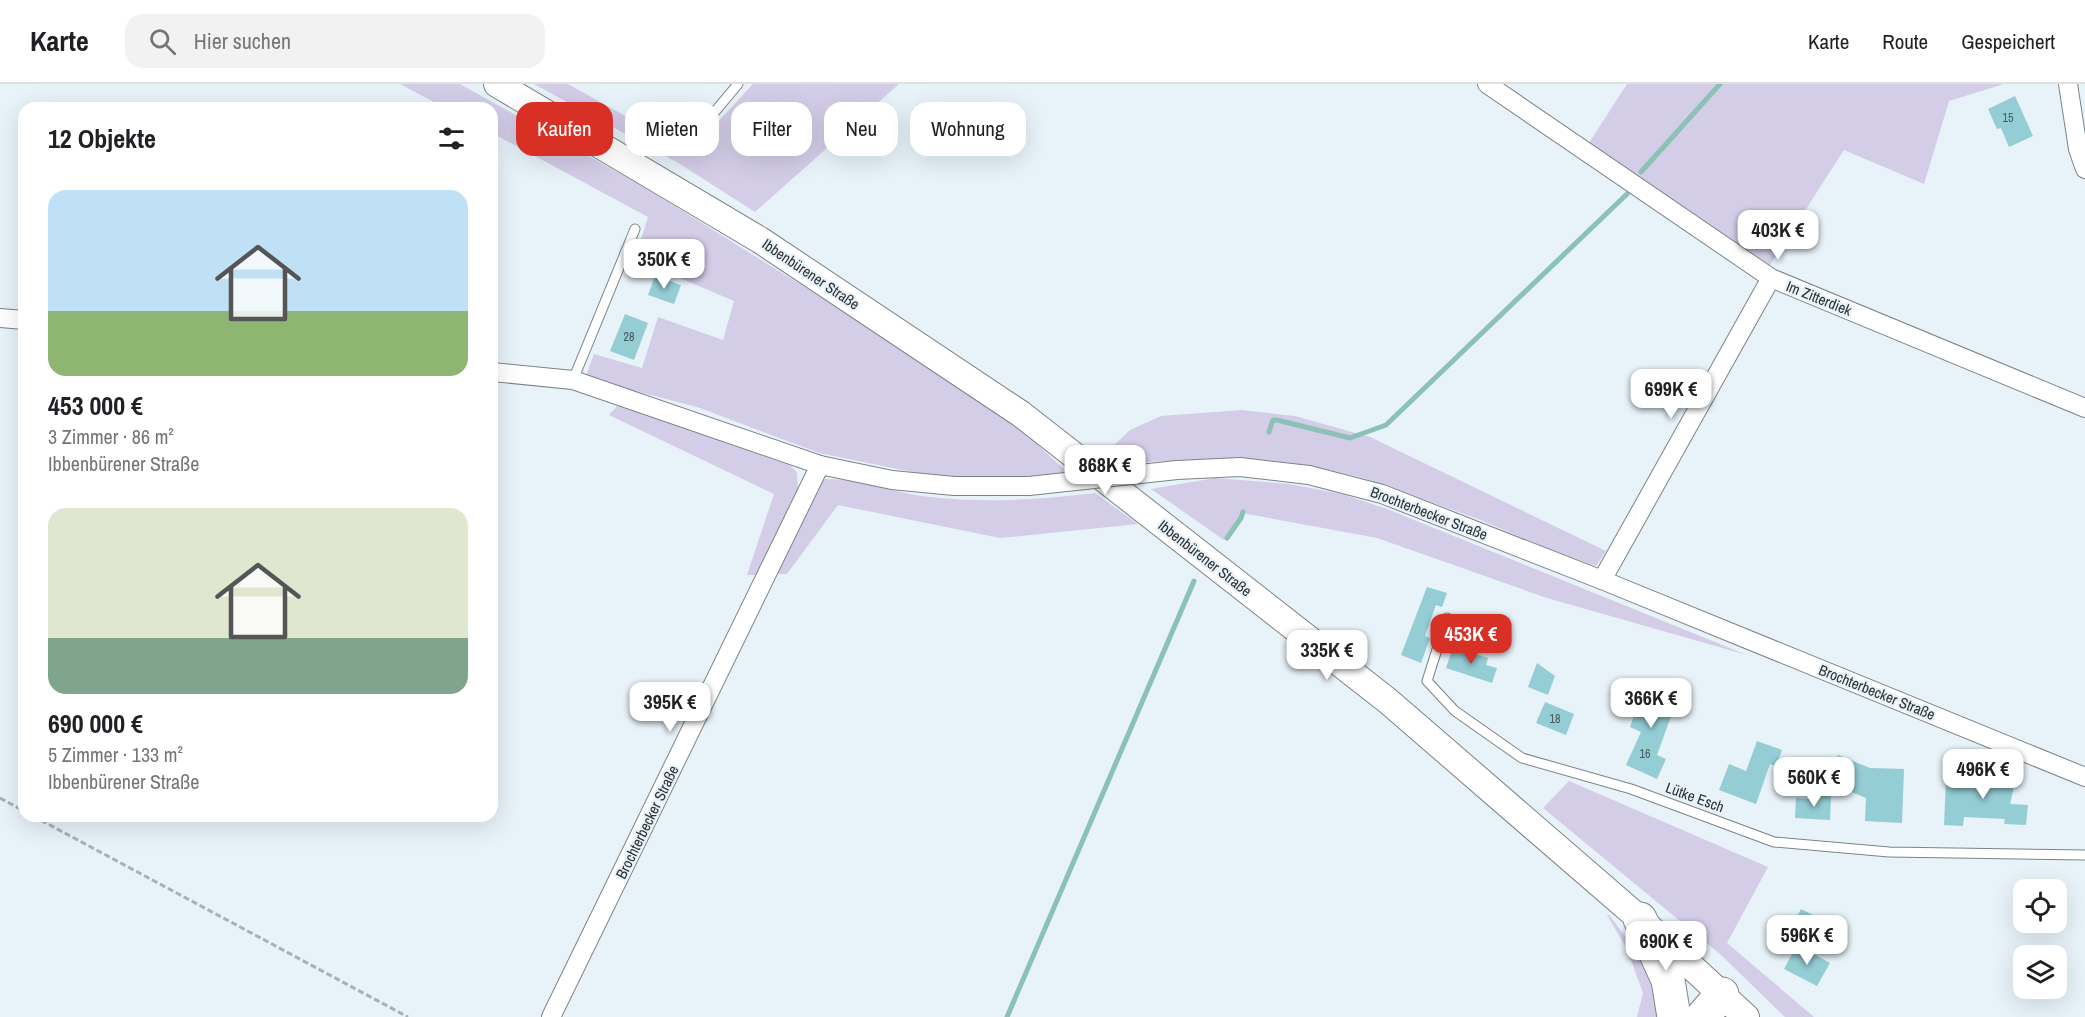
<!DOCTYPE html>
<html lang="de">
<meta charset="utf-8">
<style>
body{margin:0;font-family:"Archivo Narrow",sans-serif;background:#f2f2f2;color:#202124;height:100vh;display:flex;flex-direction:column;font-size:22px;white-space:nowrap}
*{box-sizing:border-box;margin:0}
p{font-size:20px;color:#757577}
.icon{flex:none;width:33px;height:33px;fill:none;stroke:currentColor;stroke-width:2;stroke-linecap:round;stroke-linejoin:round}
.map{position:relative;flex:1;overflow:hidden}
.side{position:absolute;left:18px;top:18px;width:480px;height:720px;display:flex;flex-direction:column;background:#fff;border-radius:18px;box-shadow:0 6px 24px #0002}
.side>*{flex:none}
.guide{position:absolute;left:516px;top:18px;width:570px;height:54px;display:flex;gap:12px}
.tools{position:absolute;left:2013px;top:795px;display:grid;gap:12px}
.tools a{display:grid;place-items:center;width:54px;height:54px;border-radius:12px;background:#fff;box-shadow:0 6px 24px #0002;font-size:30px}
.price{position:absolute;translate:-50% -51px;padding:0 14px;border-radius:12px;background:#fff;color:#222;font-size:20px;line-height:39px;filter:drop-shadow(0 2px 3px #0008)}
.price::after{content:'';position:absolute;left:50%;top:36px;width:18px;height:14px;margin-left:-9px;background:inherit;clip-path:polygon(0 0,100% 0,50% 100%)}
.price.active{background:#d93025;color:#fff}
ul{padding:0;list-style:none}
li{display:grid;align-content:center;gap:12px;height:318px;padding:0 30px}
li span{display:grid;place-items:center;height:186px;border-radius:18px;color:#555}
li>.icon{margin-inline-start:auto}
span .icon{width:108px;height:108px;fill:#fffc;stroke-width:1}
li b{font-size:26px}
h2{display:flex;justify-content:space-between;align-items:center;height:72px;padding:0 30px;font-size:26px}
.chip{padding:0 21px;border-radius:18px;background:#fff;box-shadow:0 6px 24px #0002;font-size:21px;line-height:54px}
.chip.active{background:#d93025;color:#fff}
header{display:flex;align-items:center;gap:36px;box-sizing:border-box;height:84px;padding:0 30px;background:#fff;border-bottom:2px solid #e0e0e0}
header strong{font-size:28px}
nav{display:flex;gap:33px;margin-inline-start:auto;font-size:21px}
.search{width:420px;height:54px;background:#f2f2f2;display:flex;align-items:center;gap:15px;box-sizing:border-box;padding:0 21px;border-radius:18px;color:#757577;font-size:22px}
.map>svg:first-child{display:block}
.green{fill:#d3cde8}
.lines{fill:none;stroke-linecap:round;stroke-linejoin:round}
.stream{stroke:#8cc1b5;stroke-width:5}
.building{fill:#95cdd5}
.lane-casing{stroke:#7a848a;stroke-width:11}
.street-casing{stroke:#7a848a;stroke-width:20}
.secondary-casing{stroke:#7a848a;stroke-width:28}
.highway-casing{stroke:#7a848a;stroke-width:35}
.path{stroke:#a8b1b7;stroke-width:3;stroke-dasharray:6 3;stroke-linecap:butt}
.lane{stroke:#fff;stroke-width:9}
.street{stroke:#fff;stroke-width:18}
.secondary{stroke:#fff;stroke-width:26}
.highway{stroke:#fff;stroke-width:33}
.street-bridge-casing{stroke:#7a848a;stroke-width:20;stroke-linecap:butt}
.street-bridge{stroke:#fff;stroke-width:18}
.labels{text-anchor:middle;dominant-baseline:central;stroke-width:4.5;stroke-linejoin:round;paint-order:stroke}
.number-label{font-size:12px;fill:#48595d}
.street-label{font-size:15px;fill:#2e3235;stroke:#e7f2f9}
</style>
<header>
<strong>Karte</strong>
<div class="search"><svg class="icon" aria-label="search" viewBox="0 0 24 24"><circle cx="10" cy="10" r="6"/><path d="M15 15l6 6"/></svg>Hier suchen</div>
<nav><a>Karte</a><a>Route</a><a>Gespeichert</a></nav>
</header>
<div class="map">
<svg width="2085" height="933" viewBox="0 0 2085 933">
<rect width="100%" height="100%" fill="#e7f2f9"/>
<!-- green -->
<g class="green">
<polygon points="400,0 460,0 644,103 803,202 1014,339 1067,388 1029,393 970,395 927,391 819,369 697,323 585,294 594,270 642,284 658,233 723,256 734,217 635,175 648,133 492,49 492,24 445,24"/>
<polygon points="534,0 568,0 690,68 753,0 899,0 755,128 680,80"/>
<polygon points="1627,0 2004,0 1949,17 1924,100 1844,66 1770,181 1589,59"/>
<polygon points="618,321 642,327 791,382 797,389 798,407 760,491 747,491 774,410 609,331"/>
<polygon points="1242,326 1295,332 1370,353 1606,467 1596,482 1572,475 1478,435 1363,394 1334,387 1296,380 1236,374 1123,379 1107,368 1130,346 1161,332"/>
<polygon points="1215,394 1289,400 1342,410 1387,425 1747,571 1547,514 1377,454 1242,429 1224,456 1151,405"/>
<path d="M 821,395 C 858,394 894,409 930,413 C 986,419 1039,416 1095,409 L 1138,440 L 1000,454 L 838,421 L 787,490 L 776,490 Z"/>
<polygon points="1569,697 1768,783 1727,859 1814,933 1785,933 1720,870 1543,724"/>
<polygon points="1607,831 1609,831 1650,885 1661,933 1637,933 1643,909 1627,865"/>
</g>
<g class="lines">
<!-- stream -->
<g class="stream">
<polyline points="1641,88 1720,0"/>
<polyline points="1269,348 1273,336 1277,336 1350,354 1386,341 1627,110"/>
<polyline points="1227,454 1241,434 1243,428"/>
<polyline points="1007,933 1194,497"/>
</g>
</g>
<!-- building -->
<g class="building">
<polygon points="2015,12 2033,52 2009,63 2001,44 1997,45 1988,25"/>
<polygon points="655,192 681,201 674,220 648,211"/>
<polygon points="625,230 648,239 634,276 610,267"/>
<polygon points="1427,503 1447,509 1442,523 1436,521 1425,552 1430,554 1421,579 1401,571"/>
<polygon points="1453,563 1488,574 1486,581 1497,584 1492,599 1446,584"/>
<polygon points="1537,579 1555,592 1548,611 1528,603"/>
<polygon points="1646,598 1679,610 1657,671 1666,675 1657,695 1626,681 1641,648 1630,643"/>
<polygon points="1545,618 1574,630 1566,651 1536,639"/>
<polygon points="1757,657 1782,666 1776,682 1770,680 1756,720 1719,706 1729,680 1746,687"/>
<polygon points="1838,671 1870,684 1904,685 1902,739 1865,737 1866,714 1827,698"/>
<polygon points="2000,678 2012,682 2008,697 2015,699 2010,720 2028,721 2026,741 2004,740 2005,735 1964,733 1963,742 1944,741 1946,695 1994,697"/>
<polygon points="1811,710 1831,711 1830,736 1795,734 1796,714 1811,715"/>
<polygon points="1801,825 1815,832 1805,851 1791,844"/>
<polygon points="1797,861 1830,879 1817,902 1784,885"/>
</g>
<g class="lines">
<defs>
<g id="lane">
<polyline points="697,49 738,0"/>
<polyline points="573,296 635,145"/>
<polyline points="1447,534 1427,597 1455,627 1522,674 1631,705 1774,758 1889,768 2085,771"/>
</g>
<g id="street">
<polyline points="1487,0 1771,194 2085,324"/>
<polyline points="2068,0 2078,65 2085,85"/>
<polyline points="0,234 24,236"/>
<polyline points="492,288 573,296 820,381 892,396 954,402 1029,402"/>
<polyline points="1177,386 1240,383 1309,391 1382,410 1602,496 2085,693"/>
<polyline points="1602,496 1771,194"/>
<polyline points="551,933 820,381"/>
</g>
<polyline id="secondary" points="497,0 760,156 1021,330 1388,617 1640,835 1746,933"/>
<g id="highway">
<polyline points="1640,835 1668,896 1674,933"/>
<polyline points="1702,933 1722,910"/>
</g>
</defs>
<!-- lane casing -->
<use href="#lane" class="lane-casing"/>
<!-- street casing -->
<use href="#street" class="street-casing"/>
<!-- secondary casing -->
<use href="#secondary" class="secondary-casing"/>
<!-- highway casing -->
<use href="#highway" class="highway-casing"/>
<!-- path -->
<g class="path">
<polyline points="0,714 24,727"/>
<polyline points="33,732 408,933"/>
</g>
<!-- lane -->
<use href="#lane" class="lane"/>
<!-- street -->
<use href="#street" class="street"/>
<!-- secondary -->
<use href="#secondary" class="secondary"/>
<!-- highway -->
<use href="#highway" class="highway"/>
<defs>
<polyline id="street-bridge" points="1029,402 1177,386"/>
</defs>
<!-- street-bridge casing -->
<use href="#street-bridge" class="street-bridge-casing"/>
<!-- street-bridge -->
<use href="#street-bridge" class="street-bridge"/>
</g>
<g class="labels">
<!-- number labels -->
<g class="number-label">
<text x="2008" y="34">15</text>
<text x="629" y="253">28</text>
<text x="1555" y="635">18</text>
<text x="1645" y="670">16</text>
</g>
<!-- street labels -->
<g class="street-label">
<text transform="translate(811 190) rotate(34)">Ibbenbürener Straße</text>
<text transform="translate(1819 214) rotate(22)">Im Zitterdiek</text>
<text transform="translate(1429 429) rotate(21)">Brochterbecker Straße</text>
<text transform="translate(1205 474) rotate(38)">Ibbenbürener Straße</text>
<text transform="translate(1877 608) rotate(22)">Brochterbecker Straße</text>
<text transform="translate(1695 713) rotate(20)">Lütke Esch</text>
<text transform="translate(647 738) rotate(-64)">Brochterbecker Straße</text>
</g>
</g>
</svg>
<div class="tools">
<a><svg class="icon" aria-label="locate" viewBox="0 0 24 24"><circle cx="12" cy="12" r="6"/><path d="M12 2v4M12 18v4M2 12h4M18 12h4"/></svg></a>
<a><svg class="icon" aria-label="layers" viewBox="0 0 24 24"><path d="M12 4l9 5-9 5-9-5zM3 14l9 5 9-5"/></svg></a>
</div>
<b class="price" style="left:1778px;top:177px">403K €</b>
<b class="price" style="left:664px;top:206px">350K €</b>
<b class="price" style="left:1671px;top:336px">699K €</b>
<b class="price" style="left:1105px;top:412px">868K €</b>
<b class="price active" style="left:1471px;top:581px">453K €</b>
<b class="price" style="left:1327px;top:597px">335K €</b>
<b class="price" style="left:1651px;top:645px">366K €</b>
<b class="price" style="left:670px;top:649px">395K €</b>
<b class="price" style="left:1983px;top:716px">496K €</b>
<b class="price" style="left:1814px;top:724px">560K €</b>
<b class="price" style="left:1807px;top:882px">596K €</b>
<b class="price" style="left:1666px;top:888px">690K €</b>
<div class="guide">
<a class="chip active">Kaufen</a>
<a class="chip">Mieten</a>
<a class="chip">Filter</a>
<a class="chip">Neu</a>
<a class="chip">Wohnung</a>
</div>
<section class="side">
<h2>12 Objekte<svg class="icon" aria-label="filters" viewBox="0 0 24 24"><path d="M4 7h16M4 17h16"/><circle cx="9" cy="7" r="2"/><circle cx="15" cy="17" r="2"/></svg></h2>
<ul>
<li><span style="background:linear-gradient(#bfe0f5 65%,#8fb573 0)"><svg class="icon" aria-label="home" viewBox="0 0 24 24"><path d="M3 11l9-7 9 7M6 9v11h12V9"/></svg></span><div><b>453 000 €</b><p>3 Zimmer · 86 m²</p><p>Ibbenbürener Straße</p></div></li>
<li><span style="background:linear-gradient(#dfe7d0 70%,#7fa58c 0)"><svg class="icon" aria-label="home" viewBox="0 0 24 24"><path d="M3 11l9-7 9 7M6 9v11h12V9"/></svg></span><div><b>690 000 €</b><p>5 Zimmer · 133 m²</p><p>Ibbenbürener Straße</p></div></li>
</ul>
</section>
</div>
